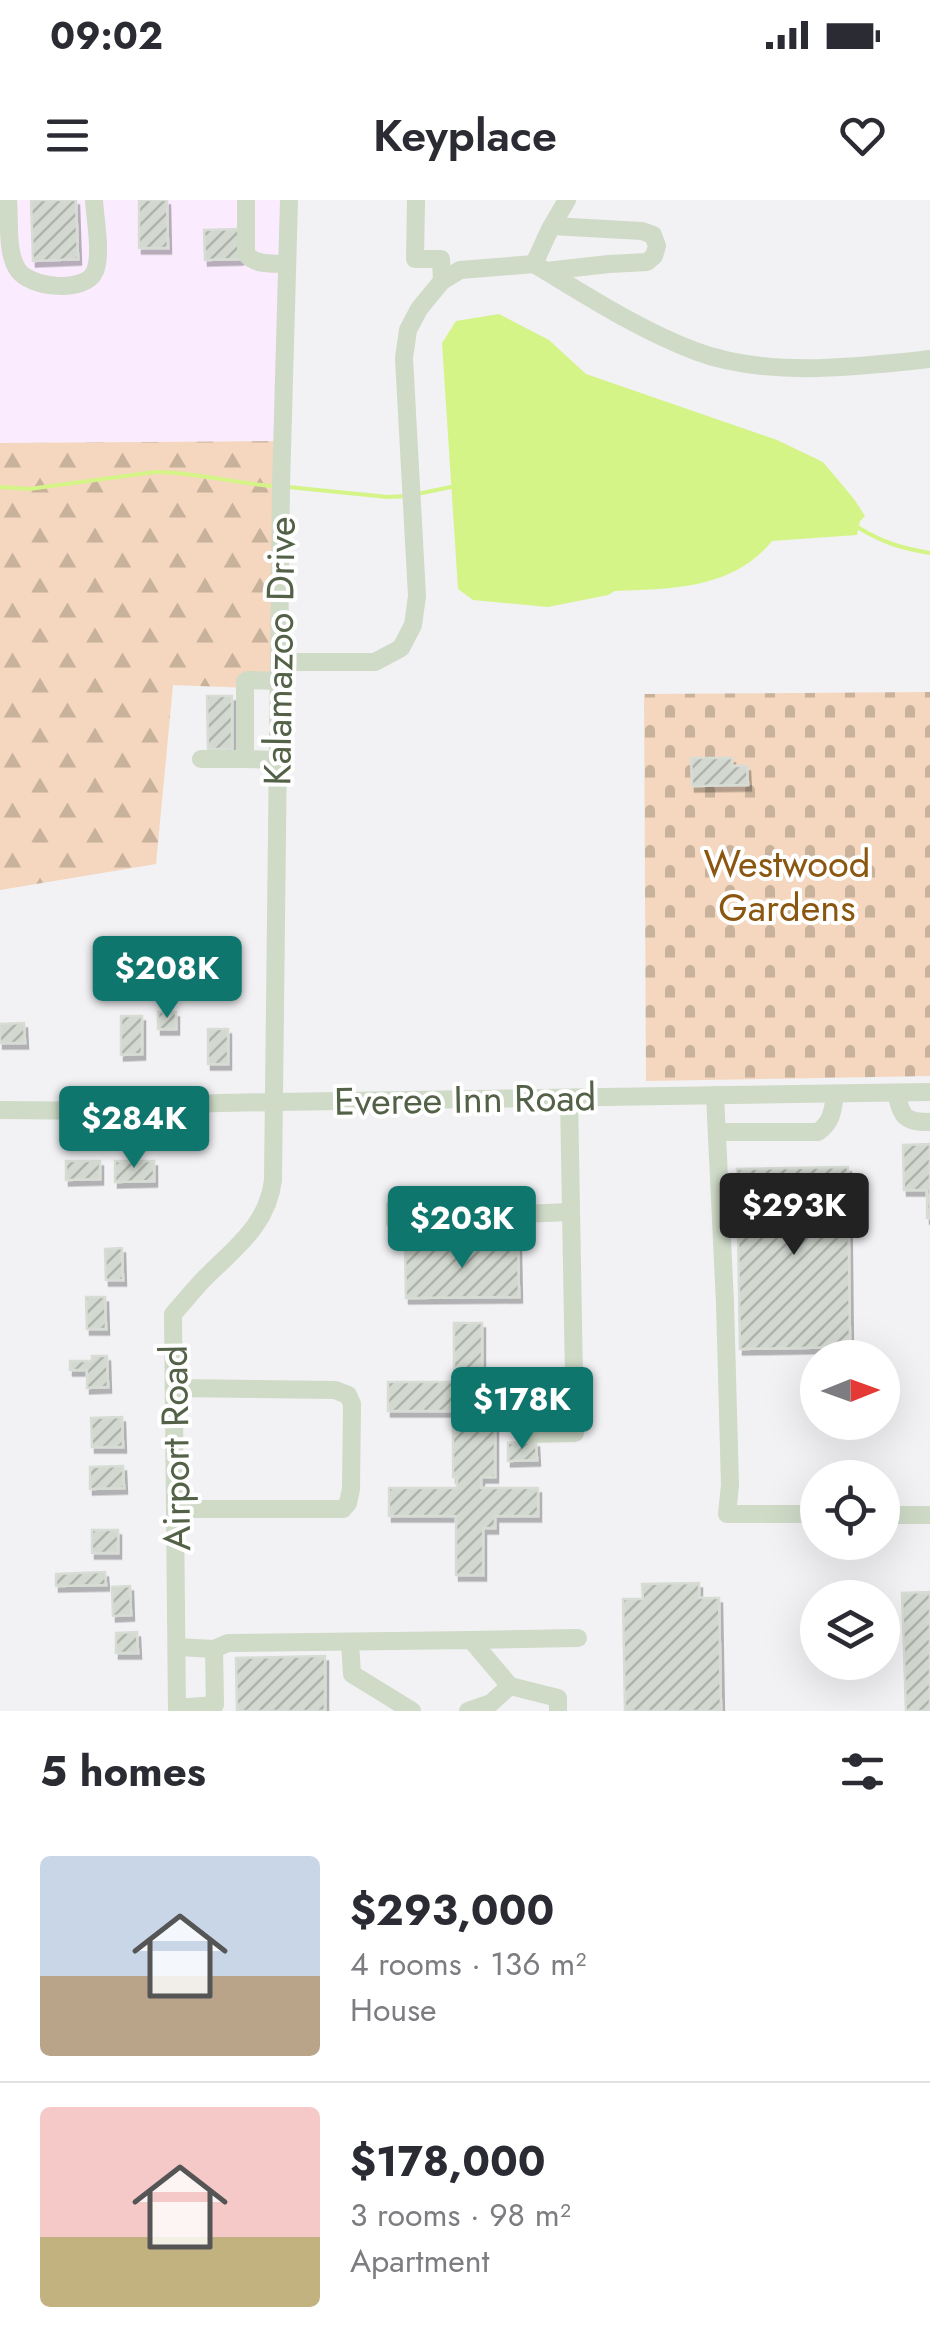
<!DOCTYPE html>
<meta charset="utf-8">
<style>
body{margin:0;font-family:Jost,sans-serif;background:#f7f7f7;color:#2b2b33;height:100vh;display:flex;flex-direction:column;font-size:38px;white-space:nowrap}
*{box-sizing:border-box;margin:0}
p{font-size:32px;color:#7c7c81}
.icon{flex:none;width:55px;height:55px;fill:none;stroke:currentColor;stroke-width:2;stroke-linecap:round;stroke-linejoin:round}
.map{position:relative;height:1511px;overflow:hidden}
.side{display:flex;flex-direction:column;background:#fff;flex:1}
.side>*{flex:none}
.needle{width:65px;rotate:89deg}
.buttons{position:absolute;left:800px;top:1140px;display:grid;gap:20px}
.buttons a{display:grid;place-items:center;width:100px;height:100px;border-radius:50%;background:#fff;box-shadow:0 10px 40px #0002;font-size:50px}
.price{position:absolute;translate:-50% -85px;padding:0 22px;border-radius:10px;background:#0f766e;color:#fff;font-size:32px;line-height:65px;filter:drop-shadow(0 2px 5px #0008)}
.price::after{content:'';position:absolute;left:50%;top:60px;width:30px;height:22px;margin-left:-15px;background:inherit;clip-path:polygon(0 0,100% 0,50% 100%)}
.price.selected{background:#222;color:#fff}
ul{padding:0;list-style:none}
li{display:flex;align-items:center;gap:30px;height:250px;padding:0 40px}
li+li{border-top:2px solid #e1e1e2}
li span{display:grid;place-items:center;flex:none;width:280px;height:200px;border-radius:10px;color:#555}
li>.icon{margin-inline-start:auto}
span .icon{width:120px;height:120px;fill:#fffc;stroke-width:1}
li b{font-size:42px}
h2{display:flex;justify-content:space-between;align-items:center;height:120px;padding:0 40px;font-size:42px}
.status{display:flex;justify-content:space-between;align-items:center;height:70px;padding:0 50px;background:#fff;direction:ltr}
.status svg{height:28px;fill:currentColor}
header{display:flex;justify-content:space-between;align-items:center;height:130px;padding:0 40px;background:#fff;font-size:45px;font-weight:600}
.map>svg:first-child{display:block}
.commercial{fill:#faecfe}
.forest{fill:url(#forest-firs)}
.cemetery{fill:url(#cemetery-stones)}
.water{fill:#d4f488}
.lines{fill:none;stroke-linecap:round;stroke-linejoin:round}
.stream{stroke:#d4f488;stroke-width:4}
.building{fill:url(#building-hatch);stroke:#d7ddd5;stroke-width:2.5;filter:url(#shadow)}
.minor{stroke:#cfdac7;stroke-width:18}
.labels{text-anchor:middle;dominant-baseline:central;stroke-width:8;stroke-linejoin:round;paint-order:stroke}
.street-label{font-size:38px;fill:#536147;stroke:#fff}
.park-label{font-size:38px;fill:#8b5710;stroke:#fff}
</style>
<div class="status"><b>09:02</b><svg viewBox="0 0 49 12"><path d="M0 12V9h3v3zM5 12V6h3v6zM10 12V3h3v9zM15 12V0h3v12zM26 1h20v11H26zM47 4h2v5h-2z"/></svg></div>
<header><svg class="icon" aria-label="menu" viewBox="0 0 24 24"><path d="M4 6h16M4 12h16M4 18h16"/></svg>Keyplace<svg class="icon" aria-label="heart" viewBox="0 0 24 24"><path d="M12 20l-8-8c-3-5 5-10 8-4 3-6 11-1 8 4z"/></svg></header>
<div class="map">
<svg width="930" height="1511" viewBox="0 0 930 1511">
<defs>
<pattern id="forest-firs" width="22" height="20" patternUnits="userSpaceOnUse" patternTransform="scale(2.5)"><rect width="22" height="20" fill="#f4d7be"/><path d="M5 1l3.5 6h-7zM16 11l3.5 6h-7z" fill="#c8b29c"/></pattern>
<pattern id="cemetery-stones" width="16" height="16" patternUnits="userSpaceOnUse" patternTransform="scale(2.5)"><rect width="16" height="16" fill="#f4d7be"/><path d="M2 7V4a2 2 0 0 1 4 0v3zM10 15v-3a2 2 0 0 1 4 0v3z" fill="#c8b29c"/></pattern>
<pattern id="building-hatch" width="6" height="6" patternUnits="userSpaceOnUse" patternTransform="scale(2.5)"><rect width="6" height="6" fill="#d3d9d0"/><path d="M-1 1l2-2M0 6l6-6M5 7l2-2" fill="none" stroke="#aeb3ab"/></pattern>
<filter id="shadow"><feDropShadow dx="3" dy="5.5" stdDeviation="0" flood-color="#0004"/></filter>
</defs>
<rect width="100%" height="100%" fill="#f2f1f4"/>
<!-- commercial -->
<polygon class="commercial" points="0,0 283,0 284,241 0,243"/>
<!-- forest -->
<polygon class="forest" points="284,241 276,489 173,485 156,664 0,690 0,243"/>
<!-- cemetery -->
<polygon class="cemetery" points="930,492 930,876 646,881 644,494"/>
<!-- water -->
<path class="water" d="M 499,114 L 549,140 L 586,174 L 777,240 L 823,262 L 854,299 L 865,316 L 860,321 L 857,335 L 772,341 C 734,389 671,389 615,391 L 608,395 L 548,407 L 473,400 L 458,389 L 442,143 L 456,121 Z"/>
<g class="lines">
<!-- stream -->
<g class="stream">
<path d="M 0,287 L 29,289 L 155,272 C 194,272 234,283 273,286"/>
<polyline points="288,287 388,297 408,296"/>
<polyline points="417,294 451,287"/>
<path d="M 859,328 C 884,343 901,348 930,353"/>
</g>
</g>
<!-- building -->
<g class="building">
<polygon points="31,0 76,0 78,59 33,61"/>
<polygon points="139,0 167,0 168,48 139,48"/>
<polygon points="239,29 240,59 205,60 204,30"/>
<polygon points="207,496 232,496 232,549 208,549"/>
<polygon points="691,558 732,558 732,566 747,566 748,585 692,586"/>
<polygon points="142,768 166,768 167,785 142,786"/>
<rect x="158" y="812" width="18" height="17"/>
<polygon points="121,816 142,816 142,854 121,855"/>
<polygon points="24,823 25,843 0,843 0,824"/>
<rect x="208" y="829" width="20" height="35"/>
<polygon points="930,944 930,1018 927,1018 927,990 904,990 903,945"/>
<polygon points="66,961 100,961 100,979 66,980"/>
<polygon points="115,961 154,961 154,981 115,982"/>
<polygon points="848,967 850,1147 740,1149 737,969"/>
<polygon points="518,1045 519,1097 406,1098 405,1046"/>
<polygon points="122,1048 123,1080 106,1080 105,1049"/>
<polygon points="86,1097 105,1097 106,1129 87,1129"/>
<polygon points="454,1123 482,1123 482,1183 538,1183 538,1211 490,1211 490,1223 495,1223 495,1277 481,1277 481,1288 538,1288 538,1316 495,1316 495,1328 483,1328 483,1375 456,1375 456,1316 389,1316 389,1288 457,1288 457,1277 453,1277 453,1211 388,1211 388,1182 454,1182"/>
<polygon points="92,1156 107,1156 108,1187 87,1188 87,1170 70,1170 70,1161 92,1161"/>
<polygon points="122,1217 123,1247 92,1247 91,1218"/>
<polygon points="536,1242 537,1260 508,1261 508,1243"/>
<polygon points="123,1266 124,1288 90,1289 90,1267"/>
<rect x="92" y="1330" width="26" height="23"/>
<polygon points="105,1372 106,1385 56,1386 56,1374"/>
<polygon points="699,1383 699,1398 719,1398 721,1511 625,1511 623,1399 643,1399 642,1384"/>
<polygon points="130,1386 131,1415 113,1416 112,1387"/>
<polygon points="930,1392 930,1511 906,1511 902,1393"/>
<polygon points="137,1432 138,1453 116,1453 116,1433"/>
<polygon points="325,1456 325,1511 237,1511 236,1458"/>
</g>
<g class="lines">
<!-- minor -->
<g class="minor">
<path d="M 8,0 C 10,20 6,53 18,70 C 30,88 86,94 95,71 C 102,54 95,19 94,0"/>
<path d="M 246,0 L 246,54 C 256,66 273,63 287,64"/>
<polyline points="416,0 415,59 441,59 442,81"/>
<path d="M 534,64 C 586,95 639,130 695,151 C 766,178 856,167 930,159"/>
<polyline points="546,71 609,64 647,62 654,56 657,46 653,35 642,31 552,26"/>
<polyline points="280,462 375,462 401,448 413,425 417,396 404,158 408,130 419,109 442,81 460,70 534,64 550,29 567,0"/>
<polyline points="201,559 245,559"/>
<polyline points="278,560 245,559 245,482 248,480 279,481"/>
<path d="M 896,893 C 902,917 904,922 930,922"/>
<polyline points="715,895 725,1103 730,1285 727,1314 818,1314"/>
<polyline points="0,910 110,911 177,904 274,902 930,892"/>
<path d="M 718,932 L 818,932 C 832,922 833,910 835,894"/>
<polyline points="492,1015 470,995 406,998 395,1006 395,1022 404,1032 468,1030 492,1015 571,1012"/>
<polyline points="174,1188 335,1190 348,1195 352,1204 351,1289 348,1303 343,1309 175,1309"/>
<polyline points="531,1234 575,1233 569,898"/>
<polyline points="882,1315 930,1315"/>
<polyline points="471,1440 578,1438"/>
<polyline points="350,1442 352,1474 412,1511"/>
<polyline points="177,1447 214,1449 215,1505 177,1508"/>
<polyline points="214,1449 228,1443 471,1440 510,1486 558,1498 558,1511"/>
<path d="M 177,1511 L 173,1114 C 186,1100 197,1085 211,1072 C 240,1044 268,1022 273,980 L 281,286 L 289,0"/>
<polyline points="468,1511 491,1503 510,1486"/>
</g>
</g>
<g class="labels">
<!-- street labels -->
<g class="street-label">
<text transform="translate(279 451) rotate(-89)">Kalamazoo Drive</text>
<text transform="translate(465 899) rotate(-1)">Everee Inn Road</text>
<text transform="translate(175 1248) rotate(-91)">Airport Road</text>
</g>
<!-- park labels -->
<g class="park-label">
<text x="787" y="663">Westwood<tspan x="787" dy="44">Gardens</tspan></text>
</g>
</g>
</svg>
<div class="buttons">
<a><svg class="needle" viewBox="-14 -14 28 28"><path d="M0-13l5 13h-10z" fill="#e53935"/><path d="M0 13l5-13h-10z" fill="#7c7c81"/></svg></a>
<a><svg class="icon" aria-label="locate" viewBox="0 0 24 24"><circle cx="12" cy="12" r="6"/><path d="M12 2v4M12 18v4M2 12h4M18 12h4"/></svg></a>
<a><svg class="icon" aria-label="layers" viewBox="0 0 24 24"><path d="M12 4l9 5-9 5-9-5zM3 14l9 5 9-5"/></svg></a>
</div>
<b class="price" style="left:167px;top:821px">$208K</b>
<b class="price" style="left:134px;top:971px">$284K</b>
<b class="price selected" style="left:794px;top:1058px">$293K</b>
<b class="price" style="left:462px;top:1071px">$203K</b>
<b class="price" style="left:522px;top:1252px">$178K</b>
</div>
<section class="side">
<h2>5 homes<svg class="icon" aria-label="filters" viewBox="0 0 24 24"><path d="M4 7h16M4 17h16"/><circle cx="9" cy="7" r="2"/><circle cx="15" cy="17" r="2"/></svg></h2>
<ul>
<li><span style="background:linear-gradient(#c9d6e8 60%,#b9a48a 0)"><svg class="icon" aria-label="home" viewBox="0 0 24 24"><path d="M3 11l9-7 9 7M6 9v11h12V9"/></svg></span><div><b>$293,000</b><p>4 rooms · 136 m²</p><p>House</p></div></li>
<li><span style="background:linear-gradient(#f6c9c9 65%,#c2b280 0)"><svg class="icon" aria-label="home" viewBox="0 0 24 24"><path d="M3 11l9-7 9 7M6 9v11h12V9"/></svg></span><div><b>$178,000</b><p>3 rooms · 98 m²</p><p>Apartment</p></div></li>
</ul>
</section>
